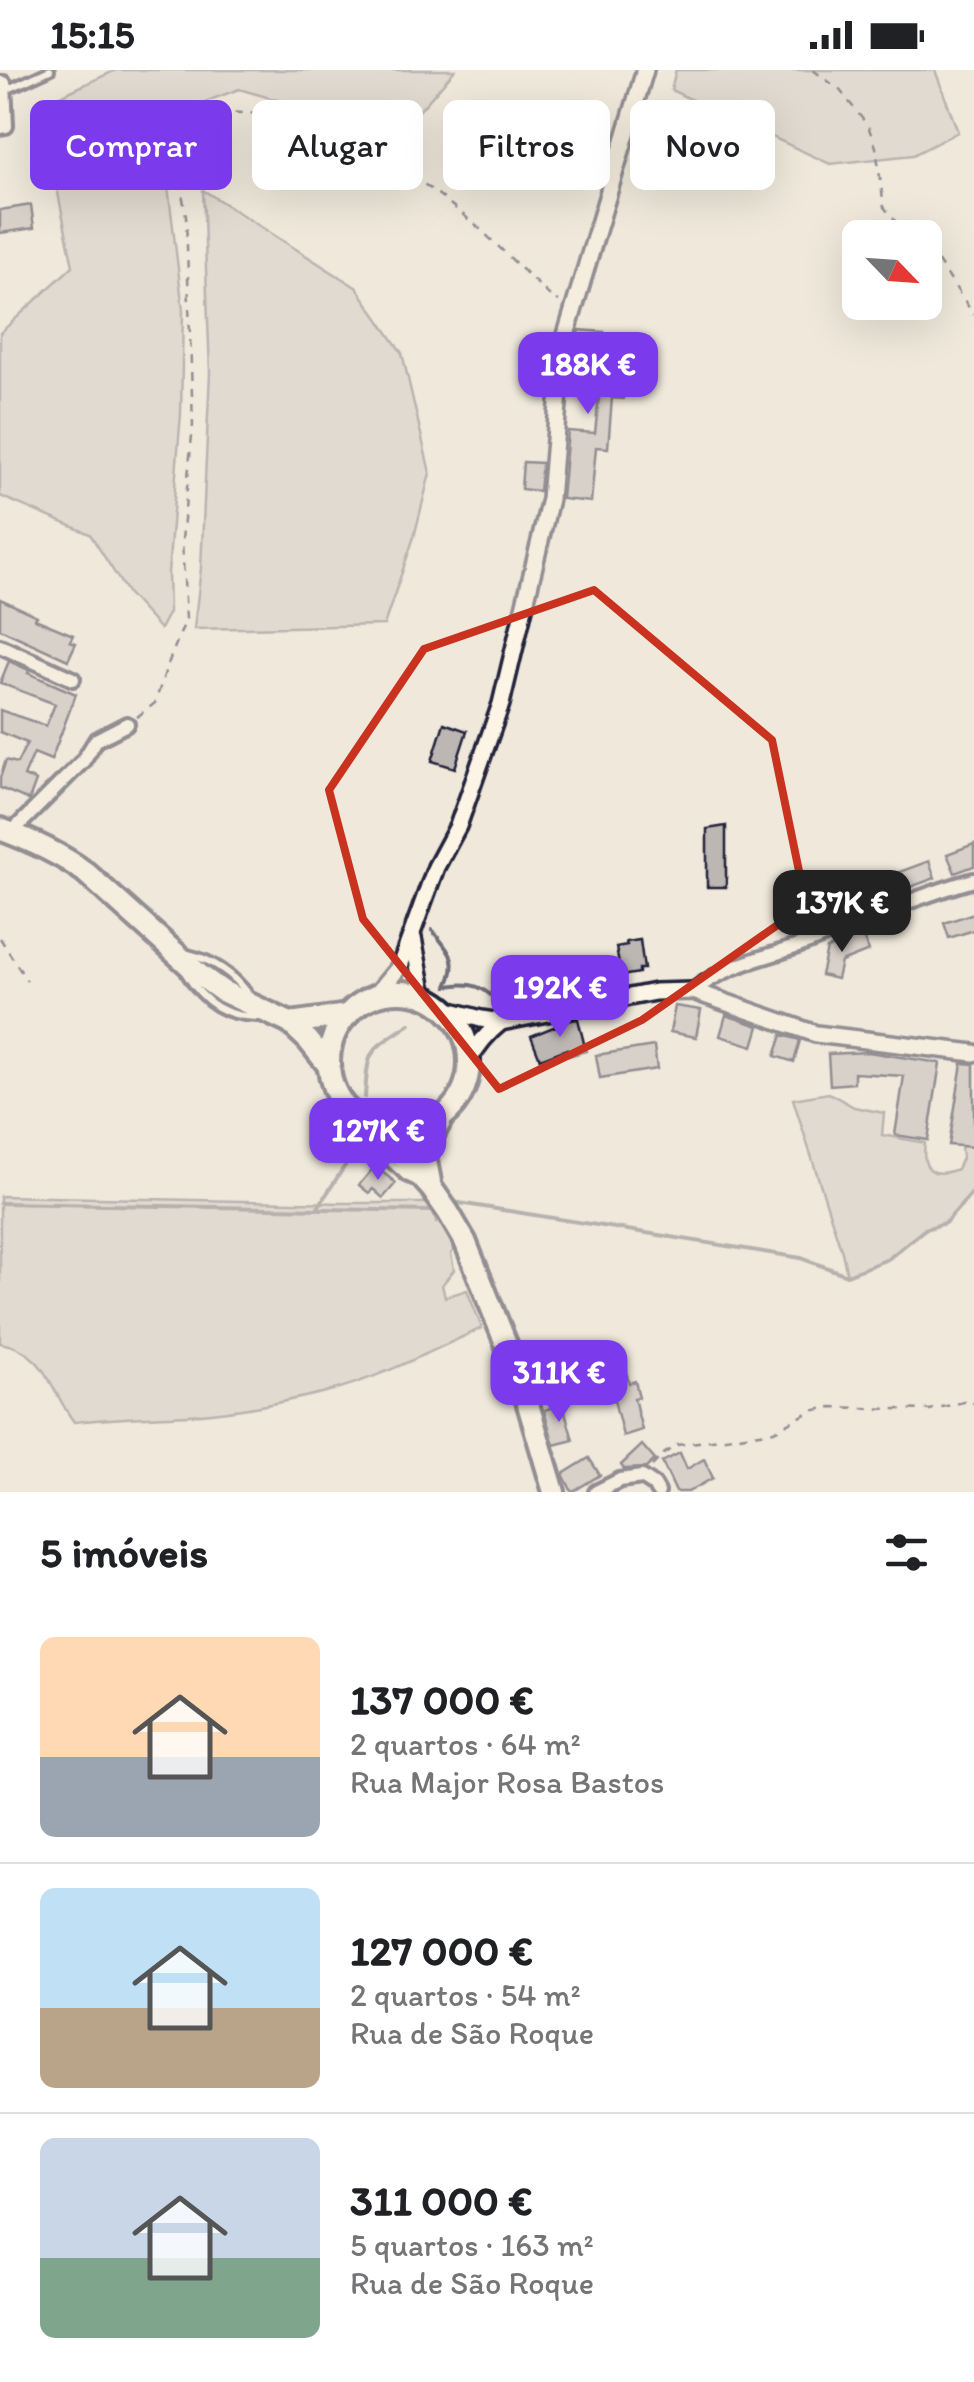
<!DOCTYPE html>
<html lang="pt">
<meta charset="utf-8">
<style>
body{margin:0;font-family:Itim,sans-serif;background:#f2f2f2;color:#202124;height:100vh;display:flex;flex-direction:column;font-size:38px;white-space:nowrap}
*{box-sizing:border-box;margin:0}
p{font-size:32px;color:#757577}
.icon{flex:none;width:55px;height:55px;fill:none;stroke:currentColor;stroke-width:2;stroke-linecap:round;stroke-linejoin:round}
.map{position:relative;height:1422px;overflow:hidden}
.panel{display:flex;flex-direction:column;background:#fff;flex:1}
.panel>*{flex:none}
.guide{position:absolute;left:30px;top:30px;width:915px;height:90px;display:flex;gap:20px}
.needle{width:65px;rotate:115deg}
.controls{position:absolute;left:842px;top:150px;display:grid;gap:20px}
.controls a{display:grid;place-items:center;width:100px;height:100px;border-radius:15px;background:#fff;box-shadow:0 10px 40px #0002;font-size:50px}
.price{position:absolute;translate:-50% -85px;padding:0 22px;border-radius:20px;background:#7c3aed;color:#fff;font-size:32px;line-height:65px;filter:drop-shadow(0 2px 5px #0008)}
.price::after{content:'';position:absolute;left:50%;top:60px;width:30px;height:22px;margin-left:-15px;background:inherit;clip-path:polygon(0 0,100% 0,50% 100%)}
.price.selected{background:#222;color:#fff}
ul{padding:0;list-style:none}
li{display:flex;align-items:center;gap:30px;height:250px;padding:0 40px}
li+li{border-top:2px solid #e0e0e0}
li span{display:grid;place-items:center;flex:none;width:280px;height:200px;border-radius:15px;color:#555}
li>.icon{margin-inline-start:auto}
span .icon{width:120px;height:120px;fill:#fffc;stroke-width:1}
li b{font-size:42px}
h2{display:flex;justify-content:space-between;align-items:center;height:120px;padding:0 40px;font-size:42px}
.pill{padding:0 35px;border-radius:15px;background:#fff;box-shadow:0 10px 40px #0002;font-size:35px;line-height:90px}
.pill.selected{background:#7c3aed;color:#fff}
.status{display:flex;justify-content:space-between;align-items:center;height:70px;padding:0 50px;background:#fff;direction:ltr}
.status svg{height:28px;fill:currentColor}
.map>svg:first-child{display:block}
.green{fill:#d1cbc3;stroke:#7a767f;stroke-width:2.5}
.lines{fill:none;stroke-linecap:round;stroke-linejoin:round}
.stream{stroke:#716f79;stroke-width:4}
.building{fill:#bcb7b3;stroke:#22223b;stroke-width:2.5}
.service-casing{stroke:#22223b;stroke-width:14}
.minor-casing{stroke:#22223b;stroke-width:20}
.tertiary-casing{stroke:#22223b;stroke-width:22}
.primary-casing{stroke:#22223b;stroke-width:28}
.path{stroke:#22223b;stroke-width:2.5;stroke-dasharray:8 8;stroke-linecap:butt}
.service{stroke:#fcf5e5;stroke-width:6}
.minor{stroke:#fcf5e5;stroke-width:12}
.tertiary{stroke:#fcf5e5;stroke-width:15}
.primary{stroke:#fcf5e5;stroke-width:20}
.marked{fill:none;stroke:#c8321e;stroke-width:8;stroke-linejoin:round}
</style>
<div class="status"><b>15:15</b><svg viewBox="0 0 49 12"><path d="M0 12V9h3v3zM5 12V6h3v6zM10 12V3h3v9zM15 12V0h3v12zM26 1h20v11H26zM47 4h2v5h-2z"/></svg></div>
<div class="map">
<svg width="974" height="1422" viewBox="0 0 974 1422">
<rect width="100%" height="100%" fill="#efe8db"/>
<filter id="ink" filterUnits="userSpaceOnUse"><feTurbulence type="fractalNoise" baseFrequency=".01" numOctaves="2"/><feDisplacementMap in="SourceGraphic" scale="20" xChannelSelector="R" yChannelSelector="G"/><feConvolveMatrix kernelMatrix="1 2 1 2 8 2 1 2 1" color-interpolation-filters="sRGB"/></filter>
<g filter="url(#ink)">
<!-- green -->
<g class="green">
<polygon points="116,0 455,0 398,65 239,19 207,31 167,78 45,33"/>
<polygon points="676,0 935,0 958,62 913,85 830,94 671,20"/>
<polygon points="50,84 167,108 183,240 181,343 168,503 169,542 160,559 128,524 90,464 0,426 0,263 73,196"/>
<polygon points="203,120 357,218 402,283 430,403 414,467 384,555 194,559 201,498 210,302"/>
<path d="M 829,1023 L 854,1037 L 884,1043 L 882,1065 L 925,1073 C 921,1099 932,1109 957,1099 L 962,1088 L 961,1076 L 974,1077 L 974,1121 L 945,1153 L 925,1159 L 888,1189 L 847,1205 L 842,1182 L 793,1029 Z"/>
<path d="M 0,1126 L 342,1133 L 426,1133 L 433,1138 L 436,1153 L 441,1152 L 455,1178 L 451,1184 L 454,1200 L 442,1215 L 445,1227 L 467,1220 L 482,1258 C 431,1281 380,1308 326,1322 C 281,1333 234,1342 189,1345 C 150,1347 112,1348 74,1352 C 50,1320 46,1280 0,1273 Z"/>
</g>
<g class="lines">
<!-- stream -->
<g class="stream">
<path d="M 432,860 C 449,881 460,889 447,916"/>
<path d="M 448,916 C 473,911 483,917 501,934"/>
<path d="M 365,1027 C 368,976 369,982 410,954"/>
<polyline points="453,1132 801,1188 847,1205 888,1189 925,1159 945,1153 974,1121"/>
<polyline points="0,1133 431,1141"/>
<polyline points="317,1139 355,1080"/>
</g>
</g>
<!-- building -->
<g class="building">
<polygon points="31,135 34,158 0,163 0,140"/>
<polygon points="579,260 604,262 601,317 624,319 623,329 612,328 608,378 596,377 591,432 562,429 568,361 595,363 599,326 571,324 576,271"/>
<polygon points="523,392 542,393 539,421 521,419"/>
<polygon points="0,529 37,546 35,549 73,565 70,571 76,573 68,590 0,559"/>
<polygon points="9,591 29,600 28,603 76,624 51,690 34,683 24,706 36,711 29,730 0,718 0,708 6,690 17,693 27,673 0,662 0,640 46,656 55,634 0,613"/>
<polygon points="444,653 467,661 455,698 432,691"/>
<polygon points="726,756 726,817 707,817 707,759"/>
<polygon points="974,774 974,796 955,803 947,784"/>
<polygon points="929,791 935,808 889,825 883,808"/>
<polygon points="974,843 974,860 949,868 944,853"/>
<polygon points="862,865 869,881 841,892 837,909 821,905 827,879"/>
<polygon points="640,870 644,899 639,899 639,903 621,906 616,877 627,875 626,872"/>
<polygon points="594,895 596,914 589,915 590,923 559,929 556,907 569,906 568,900"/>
<polygon points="675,936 701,940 696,967 670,962"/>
<polygon points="726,945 759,956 753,976 720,966"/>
<polygon points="578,949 586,981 569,986 567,979 540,989 531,966 561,954 560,952"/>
<polygon points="782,965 800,970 794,992 775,986"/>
<polygon points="654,976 657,999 600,1008 596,985"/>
<polygon points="868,982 940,993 928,1070 895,1065 904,1006 854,1003 854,1013 830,1015 828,984"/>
<polygon points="962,993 974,994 974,1077 949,1075"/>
<polygon points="375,1096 396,1113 383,1128 373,1119 369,1123 359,1115"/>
<polygon points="626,1301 629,1313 635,1311 639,1327 634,1328 642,1360 623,1366 608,1306"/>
<polygon points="563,1334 573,1370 554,1375 544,1340"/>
<polygon points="642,1375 655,1390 646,1398 624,1399 621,1395"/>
<polygon points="680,1383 687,1399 704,1389 713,1408 688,1422 676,1422 662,1392"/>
<polygon points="589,1388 600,1405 572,1422 563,1404"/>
</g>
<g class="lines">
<defs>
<g id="service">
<polyline points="6,20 50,0"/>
<path d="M 188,884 C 214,890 234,904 250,926"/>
<path d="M 186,904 C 204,933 226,948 261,947"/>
<polyline points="374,1078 406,1107 417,1112"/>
</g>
<g id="minor">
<polyline points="0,13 4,13 6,56 0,57"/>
<polyline points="0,576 73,609"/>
<polyline points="11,763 83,691 96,670 127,654"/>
<path d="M 693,921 C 732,891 763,890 806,873 C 862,851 917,826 974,810"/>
<polyline points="596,1422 620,1410 642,1407 654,1415 658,1422"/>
</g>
<g id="tertiary">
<polyline points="413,868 424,926"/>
<polyline points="376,925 400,896 436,797 458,756 501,634 550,429 563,275 645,0"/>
<polyline points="445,939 481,949 501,952 655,922 693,921 816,964 974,983"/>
<path d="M 468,992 C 477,975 486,964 501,952"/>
</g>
<g id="primary">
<path d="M 0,759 C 30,770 59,783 85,802 L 201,906 L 222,921 L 290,953 L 308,970 L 328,995"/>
<circle cx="399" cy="992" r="70"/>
<polyline points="290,953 348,945"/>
<polyline points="380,1061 432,1119 448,1142 465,1171 522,1314 554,1422"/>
<polyline points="430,1112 424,1081 440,1052"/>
</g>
</defs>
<!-- service casing -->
<use href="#service" class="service-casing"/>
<!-- minor casing -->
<use href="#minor" class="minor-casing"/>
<!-- tertiary casing -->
<use href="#tertiary" class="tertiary-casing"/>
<!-- primary casing -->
<use href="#primary" class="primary-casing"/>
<!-- path -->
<g class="path">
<polyline points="813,0 839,19 868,56 876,77 884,137 909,168"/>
<polyline points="925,181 937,190 974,245"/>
<polyline points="137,647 155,633 166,599 186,549 182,470 193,355 186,146 177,94 180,76 196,53 222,42 267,44 360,68 439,125 478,157 550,226 559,231"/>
<polyline points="0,868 27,911"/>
<polyline points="652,1396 665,1383 677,1375 774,1361 811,1341 831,1337 930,1340 968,1331 974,1333"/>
</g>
<!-- service -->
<use href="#service" class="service"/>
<!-- minor -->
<use href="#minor" class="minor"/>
<!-- tertiary -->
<use href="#tertiary" class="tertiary"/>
<!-- primary -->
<use href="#primary" class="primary"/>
</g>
</g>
<!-- marked area -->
<path d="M0 0H974V1422H0ZM 594,520 L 772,670 L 806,835 L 642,950 L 499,1019 L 363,849 L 329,720 L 424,579 Z" fill="#efe8db" fill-opacity=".55" fill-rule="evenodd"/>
<path class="marked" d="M 594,520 L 772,670 L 806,835 L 642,950 L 499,1019 L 363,849 L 329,720 L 424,579 Z"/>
</svg>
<div class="controls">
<a><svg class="needle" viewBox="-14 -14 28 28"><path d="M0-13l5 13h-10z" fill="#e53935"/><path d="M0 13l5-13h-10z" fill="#757577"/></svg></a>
</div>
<b class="price" style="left:588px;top:347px">188K €</b>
<b class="price selected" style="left:842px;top:885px">137K €</b>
<b class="price" style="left:560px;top:970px">192K €</b>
<b class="price" style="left:378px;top:1113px">127K €</b>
<b class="price" style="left:559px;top:1355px">311K €</b>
<div class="guide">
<a class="pill selected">Comprar</a>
<a class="pill">Alugar</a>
<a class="pill">Filtros</a>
<a class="pill">Novo</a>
</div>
</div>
<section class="panel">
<h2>5 imóveis<svg class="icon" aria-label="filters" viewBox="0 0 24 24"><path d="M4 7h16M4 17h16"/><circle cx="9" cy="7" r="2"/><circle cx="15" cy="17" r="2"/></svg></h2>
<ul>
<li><span style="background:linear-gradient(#ffd9b3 60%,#9aa5b1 0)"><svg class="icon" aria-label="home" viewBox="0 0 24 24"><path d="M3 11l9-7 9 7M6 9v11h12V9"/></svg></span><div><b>137 000 €</b><p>2 quartos · 64 m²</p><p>Rua Major Rosa Bastos</p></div></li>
<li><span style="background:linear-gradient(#bfe0f5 60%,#b9a48a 0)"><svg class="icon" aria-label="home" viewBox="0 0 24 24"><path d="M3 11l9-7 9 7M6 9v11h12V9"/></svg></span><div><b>127 000 €</b><p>2 quartos · 54 m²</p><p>Rua de São Roque</p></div></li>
<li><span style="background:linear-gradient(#c9d6e8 60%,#7fa58c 0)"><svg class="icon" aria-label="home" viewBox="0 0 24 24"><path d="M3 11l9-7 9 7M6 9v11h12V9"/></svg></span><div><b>311 000 €</b><p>5 quartos · 163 m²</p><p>Rua de São Roque</p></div></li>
</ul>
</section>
